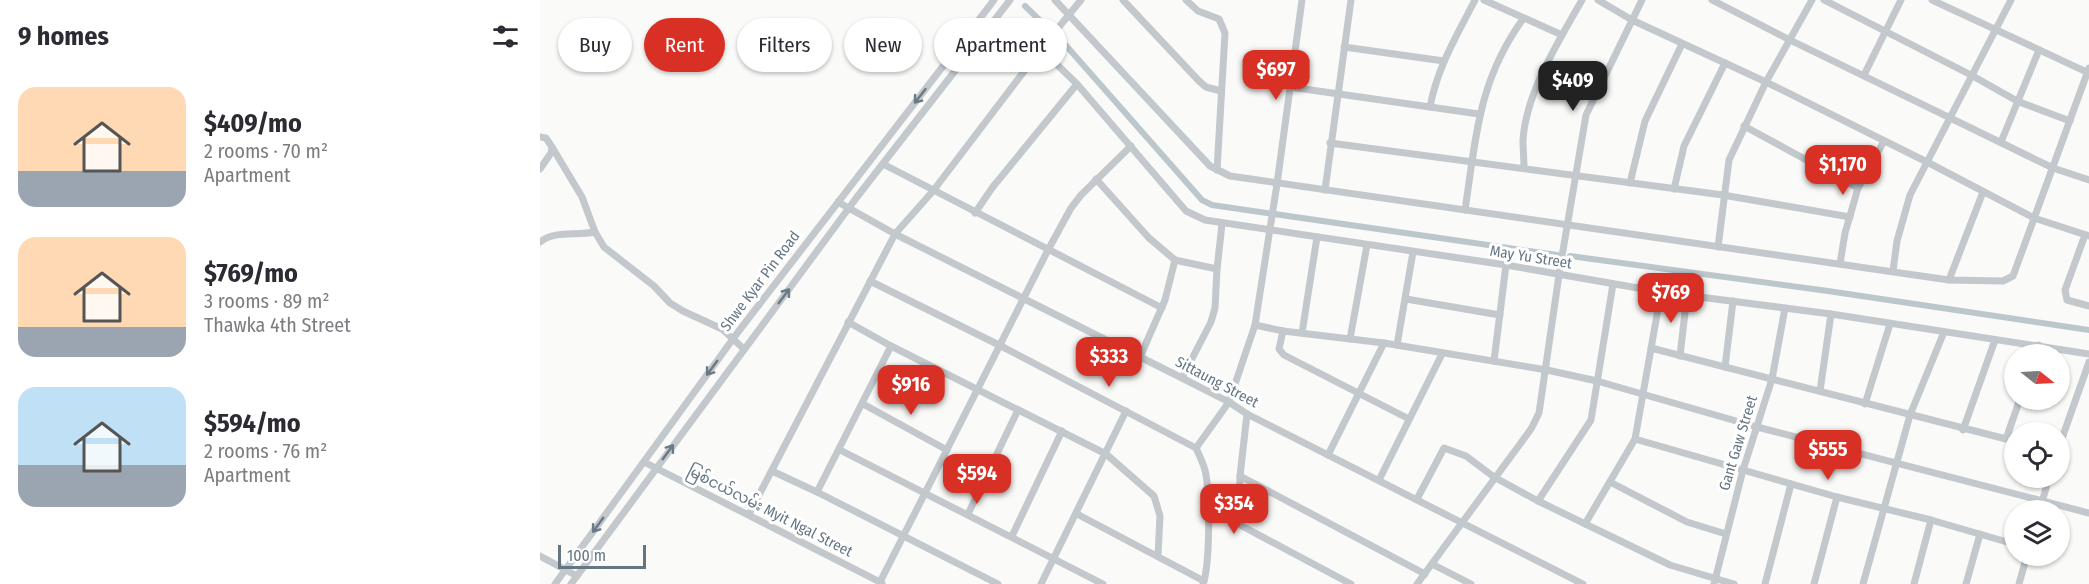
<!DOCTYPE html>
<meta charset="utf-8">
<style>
body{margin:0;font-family:"Fira Sans Condensed","Noto Sans Myanmar",sans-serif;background:#f2f2f3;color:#2b2b33;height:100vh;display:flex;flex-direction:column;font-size:22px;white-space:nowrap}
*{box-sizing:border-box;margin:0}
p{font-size:20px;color:#7c7c81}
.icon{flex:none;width:33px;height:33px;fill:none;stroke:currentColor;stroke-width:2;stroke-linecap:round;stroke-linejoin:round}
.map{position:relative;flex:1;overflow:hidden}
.sheet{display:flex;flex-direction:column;background:#fff;width:540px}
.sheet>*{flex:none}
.top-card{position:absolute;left:18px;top:18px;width:570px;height:54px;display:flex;gap:12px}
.needle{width:39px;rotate:108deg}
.controls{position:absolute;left:1464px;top:344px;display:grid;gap:12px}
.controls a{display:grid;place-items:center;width:66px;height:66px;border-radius:50%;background:#fff;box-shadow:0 2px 4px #0004;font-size:30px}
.scale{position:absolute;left:18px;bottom:15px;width:88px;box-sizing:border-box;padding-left:6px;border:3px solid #657683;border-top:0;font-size:16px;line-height:21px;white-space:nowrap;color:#657683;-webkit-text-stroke:4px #fff;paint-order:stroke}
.price{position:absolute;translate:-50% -51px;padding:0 14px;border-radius:12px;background:#d93025;color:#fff;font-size:20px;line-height:39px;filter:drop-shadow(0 2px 3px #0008)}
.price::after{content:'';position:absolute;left:50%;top:36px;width:18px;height:14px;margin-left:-9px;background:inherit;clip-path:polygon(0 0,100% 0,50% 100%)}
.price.current{background:#222;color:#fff}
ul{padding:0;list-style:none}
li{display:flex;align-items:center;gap:18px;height:150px;padding:0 18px}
li span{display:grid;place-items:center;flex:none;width:168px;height:120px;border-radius:18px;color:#555}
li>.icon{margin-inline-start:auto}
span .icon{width:72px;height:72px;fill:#fffc;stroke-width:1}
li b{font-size:26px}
h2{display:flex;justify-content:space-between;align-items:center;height:72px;padding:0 18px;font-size:26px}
.chip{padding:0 21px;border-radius:27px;background:#fff;box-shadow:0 2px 4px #0004;font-size:21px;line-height:54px}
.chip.current{background:#d93025;color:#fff}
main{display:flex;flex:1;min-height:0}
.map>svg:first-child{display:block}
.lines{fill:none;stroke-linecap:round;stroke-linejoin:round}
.canal{stroke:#bbc7cb;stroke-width:6}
.minor{stroke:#c3c8cc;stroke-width:7}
.oneway{stroke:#6a7a87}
.labels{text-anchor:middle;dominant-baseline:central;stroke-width:6;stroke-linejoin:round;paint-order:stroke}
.street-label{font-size:15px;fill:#657683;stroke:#fff}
</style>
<main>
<section class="sheet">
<h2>9 homes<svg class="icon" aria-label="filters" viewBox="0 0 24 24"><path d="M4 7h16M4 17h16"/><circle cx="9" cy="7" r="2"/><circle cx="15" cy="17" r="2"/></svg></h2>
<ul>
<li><span style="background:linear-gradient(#ffd9b3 70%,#9aa5b1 0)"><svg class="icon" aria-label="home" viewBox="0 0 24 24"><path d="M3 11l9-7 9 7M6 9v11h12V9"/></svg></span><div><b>$409/mo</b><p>2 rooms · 70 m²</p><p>Apartment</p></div></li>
<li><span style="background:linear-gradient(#ffd9b3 75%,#9aa5b1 0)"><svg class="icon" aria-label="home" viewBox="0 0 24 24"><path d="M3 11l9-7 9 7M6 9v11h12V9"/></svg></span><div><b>$769/mo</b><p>3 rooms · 89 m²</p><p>Thawka 4th Street</p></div></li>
<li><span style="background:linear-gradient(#bfe0f5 65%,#9aa5b1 0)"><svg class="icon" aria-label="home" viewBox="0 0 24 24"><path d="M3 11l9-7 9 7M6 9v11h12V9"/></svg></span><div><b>$594/mo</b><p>2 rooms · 76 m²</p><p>Apartment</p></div></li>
</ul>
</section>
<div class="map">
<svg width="1549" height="584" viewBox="0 0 1549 584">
<rect width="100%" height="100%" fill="#fafaf8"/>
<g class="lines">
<!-- canal -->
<g class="canal">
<polyline points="485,6 511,31"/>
<polyline points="522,41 662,200 672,205 1017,255"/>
<polyline points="1030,256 1288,291 1549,330"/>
</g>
<!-- minor -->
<g class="minor">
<polyline points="515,0 670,166 690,176 1409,280 1463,281 1473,276 1549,68"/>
<polyline points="583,0 659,81 666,87 681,91"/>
<polyline points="646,0 658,11 679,19 685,33 677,170"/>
<polyline points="944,0 1022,35"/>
<polyline points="1058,0 1092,20 1226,82 1387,162 1494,218 1549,236"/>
<polyline points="1172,0 1250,40 1513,168 1549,180"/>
<polyline points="1284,0 1431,75 1477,101 1530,121"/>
<polyline points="1392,0 1549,73"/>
<polyline points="804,47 904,61"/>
<polyline points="501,49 537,84 646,211 665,220 966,265 1121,292 1291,314 1549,354"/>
<polyline points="1324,75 1361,0"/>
<polyline points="750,87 939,114"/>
<path d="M 890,107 C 897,68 917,35 935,0"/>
<polyline points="1204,126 1318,188"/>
<polyline points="0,137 6,138 12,147 11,153 0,169"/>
<polyline points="1461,142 1499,50"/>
<polyline points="790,143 1183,195 1310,217"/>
<polyline points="12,147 42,197 55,232 64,247 114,286 130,303 143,311 182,329 204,349"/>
<polyline points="343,164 622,308"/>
<path d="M 984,168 C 984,159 983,149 983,140 C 986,92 1019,41 1042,0"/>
<polyline points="556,179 609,238 635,260 677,269"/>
<polyline points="1090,183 1105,121 1142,44"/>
<polyline points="1134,189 1144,146 1185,63"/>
<polyline points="785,190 811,0"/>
<polyline points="298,202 355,234 642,378 689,402 707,414 1043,584"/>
<path d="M 925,210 C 936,138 938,81 983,19"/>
<polyline points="435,213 452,188 537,84"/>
<polyline points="1545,235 1525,290 1527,300 1549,306"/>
<path d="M 0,242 C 15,230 35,236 55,232"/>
<polyline points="1178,247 1189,160 1226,82 1272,0"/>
<polyline points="1300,264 1305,233 1318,188 1344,141"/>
<polyline points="1353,271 1357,241 1370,195 1471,0"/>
<polyline points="1409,280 1443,192"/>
<path d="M 330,281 L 461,346 L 656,448 C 660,457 665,466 666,475 C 670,497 670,565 663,584"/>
<polyline points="866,299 960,315"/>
<polyline points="308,322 351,346 566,454 614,496 620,516 618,555"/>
<polyline points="715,325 743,331 844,343 1007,370 1057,381 1217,427 1549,513"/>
<polyline points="743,331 739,349 744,355 869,419"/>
<polyline points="762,333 777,237"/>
<polyline points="810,339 827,245"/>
<polyline points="857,345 873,252"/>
<polyline points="1111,348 1474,441"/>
<polyline points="1496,354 1499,345"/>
<polyline points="1140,356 1147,295"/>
<polyline points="600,357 625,300 635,260"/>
<polyline points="954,361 966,265"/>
<polyline points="1185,367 1193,301"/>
<polyline points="642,378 671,322 675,308 677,269 682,224"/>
<polyline points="1280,391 1291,314"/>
<polyline points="323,404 407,450"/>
<polyline points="1325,404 1350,324"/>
<polyline points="707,414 700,476 699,521 702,526 811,584"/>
<polyline points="1423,430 1455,340"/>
<polyline points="1095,439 1297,497 1391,520 1474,544"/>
<polyline points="1466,439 1480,399"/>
<polyline points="1520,444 1549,362"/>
<polyline points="656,448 689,402 715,325 737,184 762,0"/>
<polyline points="300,450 563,584"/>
<polyline points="788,455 844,343"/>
<polyline points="104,462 342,583"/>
<polyline points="232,471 277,492 458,584"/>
<polyline points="700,476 885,574"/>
<polyline points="839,480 902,354"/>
<polyline points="1070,482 1147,522 1186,534"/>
<polyline points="277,492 351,346"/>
<polyline points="877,499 904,448 926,456 954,477 998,501 1130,565 1194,584"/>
<polyline points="998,501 1051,420 1073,284"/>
<polyline points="1500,510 1509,477"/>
<polyline points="209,514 355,234 393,191 501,49 541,0"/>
<polyline points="428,514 478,410"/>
<polyline points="537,514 664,581"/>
<polyline points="1045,524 1095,439 1121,292"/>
<polyline points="472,536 522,431"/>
<polyline points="0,556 37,576"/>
<polyline points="892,564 931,584"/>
<polyline points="340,582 508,250 531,208 541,195 591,146"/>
<polyline points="15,584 198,332 454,0"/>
<polyline points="31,584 317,197 470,0"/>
<polyline points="501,584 586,411"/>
<polyline points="877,584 991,429 999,413 1020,268 1046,115 1102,0"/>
<polyline points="1174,584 1203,470 1232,379 1245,308"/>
<polyline points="1225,584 1251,484"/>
<polyline points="1274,584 1297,497"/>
<polyline points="1323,584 1370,415 1404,332"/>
<polyline points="1374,584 1391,520"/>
<polyline points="1426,584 1440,534"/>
<polyline points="1479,584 1487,555"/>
</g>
</g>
<!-- one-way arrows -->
<defs><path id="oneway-shaft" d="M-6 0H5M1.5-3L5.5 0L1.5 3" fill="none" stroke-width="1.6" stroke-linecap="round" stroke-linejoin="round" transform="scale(1.5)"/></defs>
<g class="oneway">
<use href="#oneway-shaft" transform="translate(380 96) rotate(128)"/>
<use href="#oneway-shaft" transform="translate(244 296) rotate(-53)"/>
<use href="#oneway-shaft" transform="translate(172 368) rotate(126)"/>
<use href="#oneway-shaft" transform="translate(128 452) rotate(-54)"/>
<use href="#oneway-shaft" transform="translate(58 525) rotate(126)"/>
</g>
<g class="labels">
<!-- street labels -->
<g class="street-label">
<text transform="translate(991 257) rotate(9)">May Yu Street</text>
<text transform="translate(220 281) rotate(-53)">Shwe Kyar Pin Road</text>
<text transform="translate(677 382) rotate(28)">Sittaung Street</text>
<text transform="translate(1198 443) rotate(-73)">Gant Gaw Street</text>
<text transform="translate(230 511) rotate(27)">မြစ်ငယ်လမ်း Myit Ngal Street</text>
</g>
</g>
</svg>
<div class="controls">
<a><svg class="needle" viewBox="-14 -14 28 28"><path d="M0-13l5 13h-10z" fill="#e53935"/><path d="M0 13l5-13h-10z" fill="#7c7c81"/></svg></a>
<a><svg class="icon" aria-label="locate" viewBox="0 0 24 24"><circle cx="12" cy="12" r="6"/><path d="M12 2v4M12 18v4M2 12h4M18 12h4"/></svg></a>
<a><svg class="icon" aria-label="layers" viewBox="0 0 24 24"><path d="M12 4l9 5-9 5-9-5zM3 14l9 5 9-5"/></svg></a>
</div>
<div class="scale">100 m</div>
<b class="price" style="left:736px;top:101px">$697</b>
<b class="price current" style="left:1033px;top:112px">$409</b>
<b class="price" style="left:1303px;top:196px">$1,170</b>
<b class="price" style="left:1131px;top:324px">$769</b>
<b class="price" style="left:569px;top:388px">$333</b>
<b class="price" style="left:371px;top:416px">$916</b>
<b class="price" style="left:1288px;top:481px">$555</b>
<b class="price" style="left:437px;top:505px">$594</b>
<b class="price" style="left:694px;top:535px">$354</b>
<div class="top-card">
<a class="chip">Buy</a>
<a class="chip current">Rent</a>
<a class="chip">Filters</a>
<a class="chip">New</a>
<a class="chip">Apartment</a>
</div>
</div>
</main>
